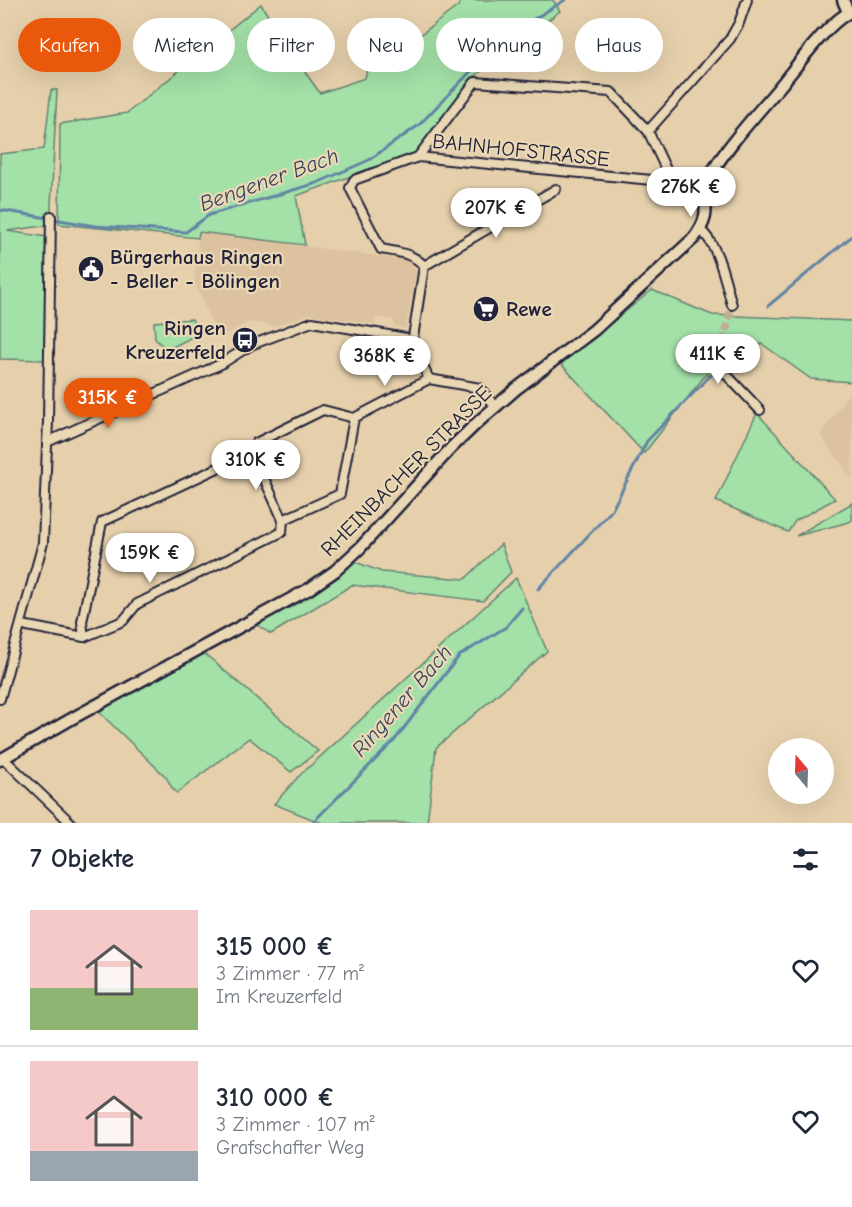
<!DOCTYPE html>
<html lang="de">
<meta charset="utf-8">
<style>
body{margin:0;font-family:"Comic Neue",sans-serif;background:#f6f6f7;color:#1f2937;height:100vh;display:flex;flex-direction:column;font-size:22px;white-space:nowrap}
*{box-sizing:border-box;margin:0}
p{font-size:20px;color:#747a83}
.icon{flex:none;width:33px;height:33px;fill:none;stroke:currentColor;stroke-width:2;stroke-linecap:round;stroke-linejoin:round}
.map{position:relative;height:823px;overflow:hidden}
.panel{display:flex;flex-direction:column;background:#fff;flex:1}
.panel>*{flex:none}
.hud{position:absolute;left:18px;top:18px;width:816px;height:54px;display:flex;gap:12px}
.needle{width:39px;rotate:341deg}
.tools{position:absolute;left:768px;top:738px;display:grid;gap:12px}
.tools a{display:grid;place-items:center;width:66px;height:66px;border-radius:50%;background:#fff;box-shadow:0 6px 24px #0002;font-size:30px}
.price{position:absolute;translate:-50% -51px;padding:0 14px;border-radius:21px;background:#fff;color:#222;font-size:20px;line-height:39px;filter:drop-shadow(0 2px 3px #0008)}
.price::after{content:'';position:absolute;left:50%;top:36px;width:18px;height:14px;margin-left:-9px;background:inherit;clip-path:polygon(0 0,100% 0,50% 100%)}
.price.active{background:#ea580c;color:#fff}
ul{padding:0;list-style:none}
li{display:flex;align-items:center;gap:18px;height:150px;padding:0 30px}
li+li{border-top:2px solid #e0e1e3}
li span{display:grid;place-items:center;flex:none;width:168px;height:120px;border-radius:0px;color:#555}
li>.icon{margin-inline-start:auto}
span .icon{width:72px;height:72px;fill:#fffc;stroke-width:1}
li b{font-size:26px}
h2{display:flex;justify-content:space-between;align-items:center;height:72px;padding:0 30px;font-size:26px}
.tag{padding:0 21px;border-radius:27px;background:#fff;box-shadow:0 6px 24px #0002;font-size:21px;line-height:54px}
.tag.active{background:#ea580c;color:#fff}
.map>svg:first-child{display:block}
.built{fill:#ddc29f}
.green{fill:#a3e1a8;stroke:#628272;stroke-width:1.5}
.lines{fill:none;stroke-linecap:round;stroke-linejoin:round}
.stream{stroke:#6284a5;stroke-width:3}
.street-tunnel{stroke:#bfad95;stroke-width:8;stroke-dasharray:8 4;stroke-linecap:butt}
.street-casing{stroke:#22223b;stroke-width:12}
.secondary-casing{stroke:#22223b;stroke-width:15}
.street{stroke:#ead8b5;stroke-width:8}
.secondary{stroke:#ead8b5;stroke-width:10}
.labels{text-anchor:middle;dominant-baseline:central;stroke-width:4.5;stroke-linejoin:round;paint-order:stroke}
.street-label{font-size:21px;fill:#22223b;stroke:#ead8b5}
.poi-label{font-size:21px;font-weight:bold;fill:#22223b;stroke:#ead8b5;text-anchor:start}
.water-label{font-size:22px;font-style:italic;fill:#37435e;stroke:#ead8b5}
</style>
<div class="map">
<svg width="852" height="823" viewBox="0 0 852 823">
<rect width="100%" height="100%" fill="#e6d0ac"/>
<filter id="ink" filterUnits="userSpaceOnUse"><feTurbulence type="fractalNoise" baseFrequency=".0167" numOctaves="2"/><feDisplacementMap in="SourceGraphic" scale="12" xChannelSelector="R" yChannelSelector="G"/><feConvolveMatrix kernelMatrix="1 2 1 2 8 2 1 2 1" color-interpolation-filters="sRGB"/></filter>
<g filter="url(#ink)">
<!-- built -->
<g class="built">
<polygon points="199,232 408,260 416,271 406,329 394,326 394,320 376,317 375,324 310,314 275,326 250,322 218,337 194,282"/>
<polygon points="852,389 852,479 820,435"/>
</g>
<!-- green -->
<g class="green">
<polygon points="462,0 553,0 560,11 474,77 418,152 296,196 305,245 199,232 198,238 59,224 60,124 127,113 261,4 285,44 320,93 365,78 369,59 415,39 458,6"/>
<polygon points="51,90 57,90 50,225 7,231 47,237 44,360 0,359 0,154 44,149"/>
<polygon points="652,290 712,315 852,321 852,382 811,379 762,344 721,350 715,363 644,453 561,364"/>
<polygon points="192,319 198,334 167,350 155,339 154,322"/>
<polygon points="757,413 835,499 795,521 788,532 716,501"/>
<polygon points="852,503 852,520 849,522 796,536"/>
<polygon points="501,544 511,572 483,601 352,585 271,634 256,624 324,585 353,561 382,572 465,579"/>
<polygon points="516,578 547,651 436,748 427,823 322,823 274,804 298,777"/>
<polygon points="204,653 318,751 291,772 249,738 177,793 172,788 166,777 97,710"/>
</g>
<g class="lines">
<!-- stream -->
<g class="stream">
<polyline points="0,210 95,226 186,232 209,215 317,183 369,160 419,125 503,38 565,0"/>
<polyline points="768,306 852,236"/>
<polyline points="538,589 612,510 647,441 711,375"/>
<polyline points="312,823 394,741 459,656 506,627 522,608"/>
</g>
<!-- street-tunnel -->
<polyline class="street-tunnel" points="723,343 732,305"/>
<defs>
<g id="street">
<polyline points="418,157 475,82 611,92 648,131"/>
<polyline points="672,182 648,131 730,39 739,23 747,0"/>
<path d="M 700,230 C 718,242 726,285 732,305"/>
<polyline points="424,266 556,189"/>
<polyline points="723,343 719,361 723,371 760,410"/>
<path d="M 412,344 L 424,266 C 413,253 397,252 381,249 L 350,188 L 354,180 L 418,157 L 672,182 L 706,189"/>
<polyline points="47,442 221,364 251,345 312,322 406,338 412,344 429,379 480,388 495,406"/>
<polyline points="283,520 340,494 354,418"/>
<polyline points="22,625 84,637 123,621 137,604 282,532 283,520 252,452"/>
<polyline points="84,637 82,622 102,522 252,452 256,443 323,410 354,418 429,379"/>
<polyline points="0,699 43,543 48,421 51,216"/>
<polyline points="3,758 71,823"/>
</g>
<g id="secondary">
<polyline points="843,0 848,12"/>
<path d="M 0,760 L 73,718 L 309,589 L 335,571 L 360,548 L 452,447 L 478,422 L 516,389 L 594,330 L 694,238 C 716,210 698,200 709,178 C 724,149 756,115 777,90 C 795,69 827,22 852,11"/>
</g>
</defs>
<!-- street casing -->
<use href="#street" class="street-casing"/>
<!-- secondary casing -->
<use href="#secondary" class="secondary-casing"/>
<!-- street -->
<use href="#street" class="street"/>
<!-- secondary -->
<use href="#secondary" class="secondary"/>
</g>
</g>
<!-- icons -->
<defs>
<symbol id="civic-disc" viewBox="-11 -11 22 22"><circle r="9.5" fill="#22223b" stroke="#ead8b5"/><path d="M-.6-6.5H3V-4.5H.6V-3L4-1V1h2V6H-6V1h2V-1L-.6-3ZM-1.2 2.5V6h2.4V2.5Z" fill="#fff"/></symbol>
<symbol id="supermarket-disc" viewBox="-11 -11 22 22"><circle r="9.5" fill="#22223b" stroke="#ead8b5"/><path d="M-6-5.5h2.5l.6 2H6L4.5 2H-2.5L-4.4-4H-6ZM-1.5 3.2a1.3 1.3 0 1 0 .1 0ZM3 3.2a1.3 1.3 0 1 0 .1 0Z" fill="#fff"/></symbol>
<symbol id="bus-disc" viewBox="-11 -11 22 22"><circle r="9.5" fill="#22223b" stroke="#ead8b5"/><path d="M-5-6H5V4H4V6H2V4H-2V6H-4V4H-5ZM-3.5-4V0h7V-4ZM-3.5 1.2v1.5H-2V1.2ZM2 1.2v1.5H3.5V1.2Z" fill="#fff"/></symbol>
</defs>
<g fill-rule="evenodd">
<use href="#civic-disc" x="76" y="254" width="30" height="30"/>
<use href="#supermarket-disc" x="471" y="294" width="30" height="30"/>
<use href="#bus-disc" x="230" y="325" width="30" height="30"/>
</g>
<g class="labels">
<!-- street labels -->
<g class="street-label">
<text transform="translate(521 150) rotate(6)">BAHNHOFSTRASSE</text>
<text transform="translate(406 471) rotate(-45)">RHEINBACHER STRASSE</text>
</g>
<!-- poi labels -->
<g class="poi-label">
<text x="110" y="257">Bürgerhaus Ringen<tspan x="110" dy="24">- Beller - Bölingen</tspan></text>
<text x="506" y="309">Rewe</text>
<text x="226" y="328" text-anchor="end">Ringen<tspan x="226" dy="24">Kreuzerfeld</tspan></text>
</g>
<!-- water labels -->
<g class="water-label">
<text transform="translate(269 180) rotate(-20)">Bengener Bach</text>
<text transform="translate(402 701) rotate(-49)">Ringener Bach</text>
</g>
</g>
</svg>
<div class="tools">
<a><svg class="needle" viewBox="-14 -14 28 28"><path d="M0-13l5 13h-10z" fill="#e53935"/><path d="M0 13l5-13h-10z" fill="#747a83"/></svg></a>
</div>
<b class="price" style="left:691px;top:218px">276K €</b>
<b class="price" style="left:496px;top:239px">207K €</b>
<b class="price" style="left:718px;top:385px">411K €</b>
<b class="price" style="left:385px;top:387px">368K €</b>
<b class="price active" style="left:108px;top:429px">315K €</b>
<b class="price" style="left:256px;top:491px">310K €</b>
<b class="price" style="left:150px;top:584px">159K €</b>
<div class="hud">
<a class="tag active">Kaufen</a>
<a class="tag">Mieten</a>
<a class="tag">Filter</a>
<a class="tag">Neu</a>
<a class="tag">Wohnung</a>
<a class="tag">Haus</a>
</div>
</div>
<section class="panel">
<h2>7 Objekte<svg class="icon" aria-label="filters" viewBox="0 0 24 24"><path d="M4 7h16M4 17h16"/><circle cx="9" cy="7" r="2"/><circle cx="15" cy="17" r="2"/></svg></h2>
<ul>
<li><span style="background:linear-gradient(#f6c9c9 65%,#8fb573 0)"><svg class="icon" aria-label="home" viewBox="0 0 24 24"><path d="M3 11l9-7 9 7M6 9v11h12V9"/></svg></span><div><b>315 000 €</b><p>3 Zimmer · 77 m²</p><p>Im Kreuzerfeld</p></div><svg class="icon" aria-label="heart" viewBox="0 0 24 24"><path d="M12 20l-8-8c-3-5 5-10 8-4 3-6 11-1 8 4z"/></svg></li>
<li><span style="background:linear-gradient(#f6c9c9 75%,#9aa5b1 0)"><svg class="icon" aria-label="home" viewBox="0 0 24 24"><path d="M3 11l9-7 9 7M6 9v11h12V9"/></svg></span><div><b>310 000 €</b><p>3 Zimmer · 107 m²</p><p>Grafschafter Weg</p></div><svg class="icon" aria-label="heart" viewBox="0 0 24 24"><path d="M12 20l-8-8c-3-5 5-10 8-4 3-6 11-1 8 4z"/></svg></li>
</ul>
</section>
